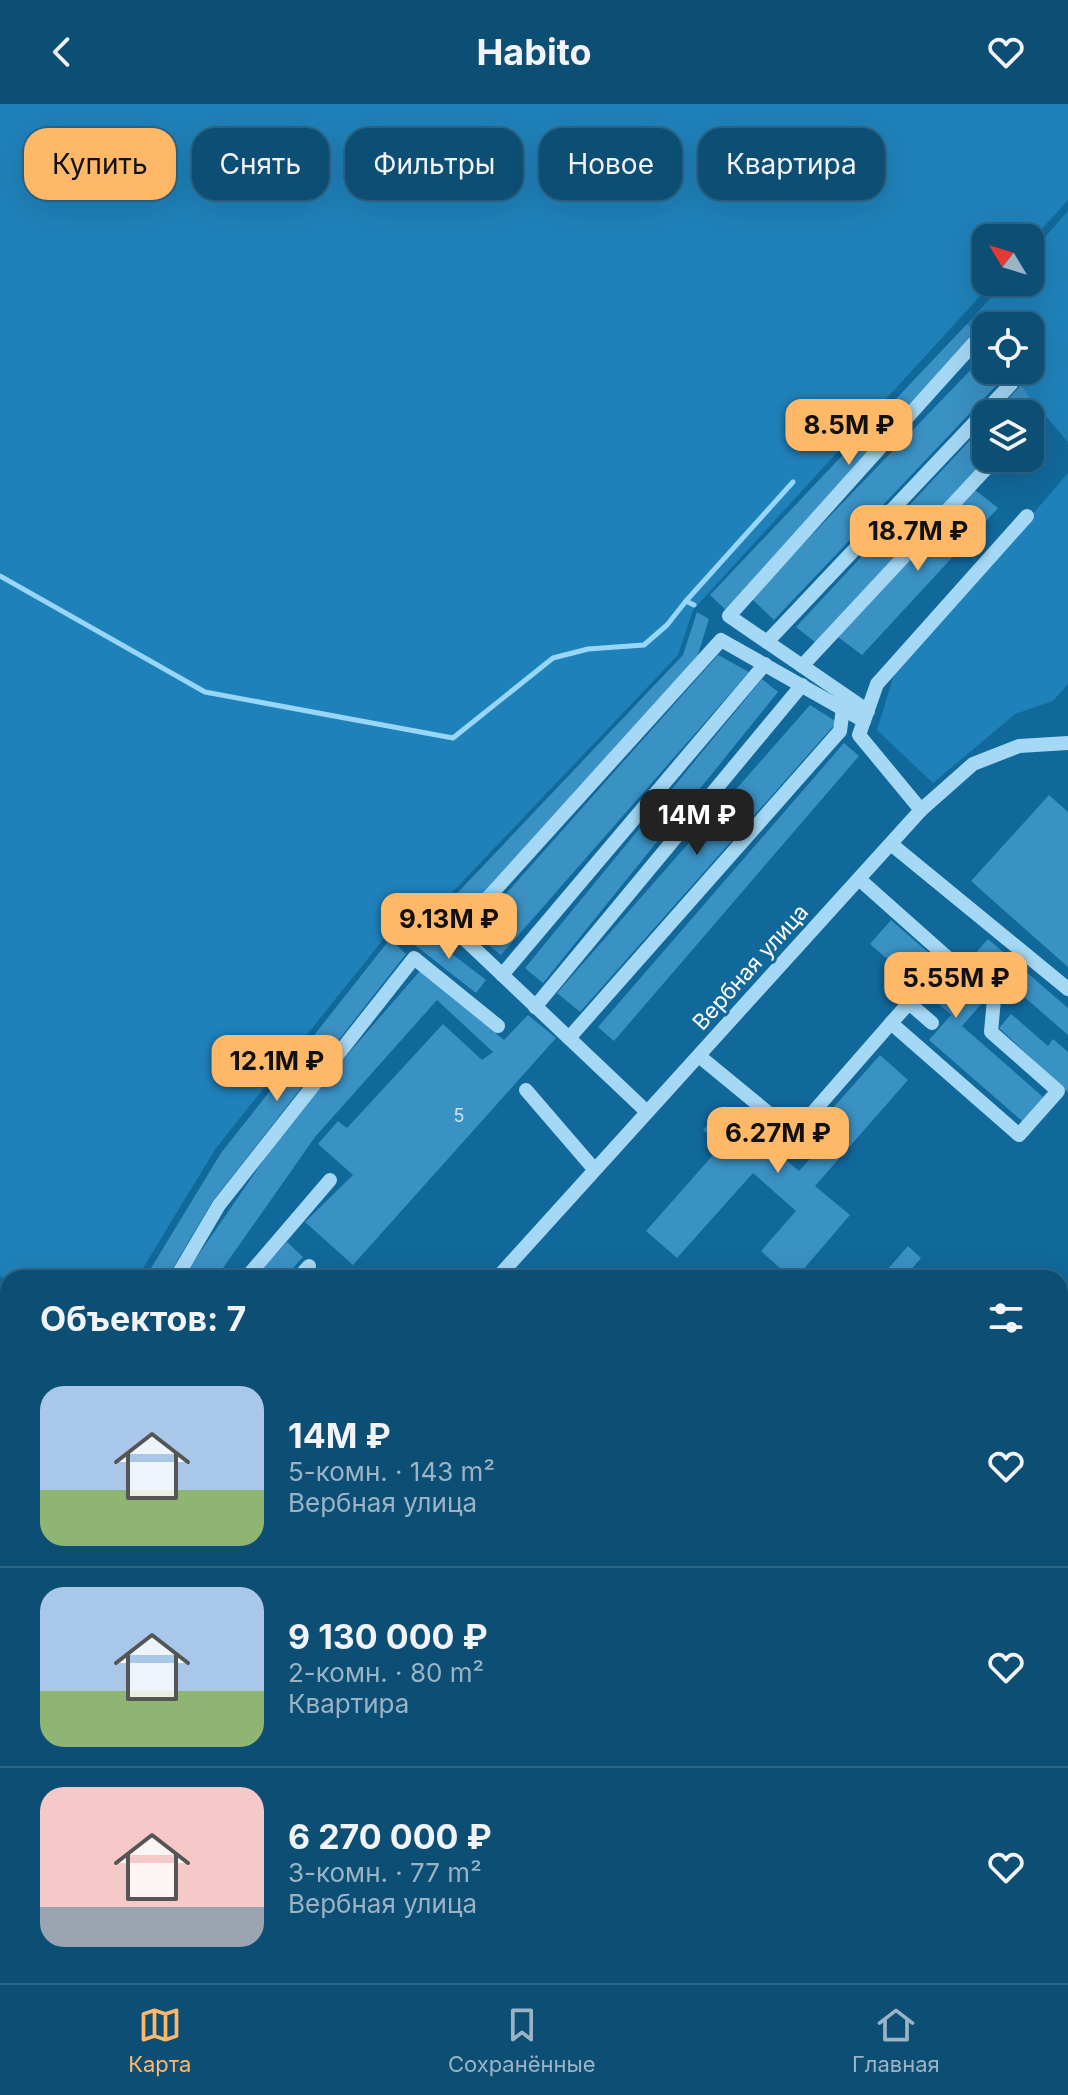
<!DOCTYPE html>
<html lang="ru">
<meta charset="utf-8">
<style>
body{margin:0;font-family:Inter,sans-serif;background:#165579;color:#f1f3f6;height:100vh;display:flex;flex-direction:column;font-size:30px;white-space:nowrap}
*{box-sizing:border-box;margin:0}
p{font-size:26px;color:#9ab4c5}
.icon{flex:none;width:44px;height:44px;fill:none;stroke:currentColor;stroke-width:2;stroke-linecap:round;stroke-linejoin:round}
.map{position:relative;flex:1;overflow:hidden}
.drawer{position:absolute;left:0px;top:1166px;width:1068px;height:714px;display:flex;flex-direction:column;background:#0d4e74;border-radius:24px 24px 0 0;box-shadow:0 8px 32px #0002,0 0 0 2px #2d6586}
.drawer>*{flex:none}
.banner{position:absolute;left:24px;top:24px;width:1020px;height:72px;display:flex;gap:16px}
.needle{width:52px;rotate:308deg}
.buttons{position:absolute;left:972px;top:120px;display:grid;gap:16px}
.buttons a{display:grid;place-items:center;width:72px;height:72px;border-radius:16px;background:#0d4e74;box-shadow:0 8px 32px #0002,0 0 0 2px #2d6586;font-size:40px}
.price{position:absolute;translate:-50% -68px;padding:0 18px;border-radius:16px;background:#ffb768;color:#111;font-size:26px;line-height:52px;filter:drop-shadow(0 2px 4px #0008)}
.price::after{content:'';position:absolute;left:50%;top:48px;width:24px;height:18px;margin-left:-12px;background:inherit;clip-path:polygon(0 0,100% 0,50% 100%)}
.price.on{background:#222;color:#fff}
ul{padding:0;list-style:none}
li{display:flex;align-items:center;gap:24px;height:200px;padding:0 40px}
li+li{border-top:2px solid #2d6586}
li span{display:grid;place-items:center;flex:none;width:224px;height:160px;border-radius:24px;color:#555}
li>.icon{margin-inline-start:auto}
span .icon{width:96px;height:96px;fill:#fffc;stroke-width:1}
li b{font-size:34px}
h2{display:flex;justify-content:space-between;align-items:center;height:96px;padding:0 40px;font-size:34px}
.pill{padding:0 28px;border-radius:24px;background:#0d4e74;box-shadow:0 8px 32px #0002,0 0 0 2px #2d6586;font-size:28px;line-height:72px}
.pill.on{background:#ffb768;color:#111}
header{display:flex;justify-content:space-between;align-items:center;height:104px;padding:0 40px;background:#0d4e74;font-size:36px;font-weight:700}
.tabs{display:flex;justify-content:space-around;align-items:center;height:112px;border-top:2px solid #2d6586;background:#0d4e74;font-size:22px;color:#9ab4c5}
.tabs a{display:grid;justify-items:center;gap:4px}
.tabs .on{color:#ffb768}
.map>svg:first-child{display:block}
.green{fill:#1f81b9}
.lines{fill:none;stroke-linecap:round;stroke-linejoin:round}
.stream{stroke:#97d6f8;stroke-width:5}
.building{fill:#3a91c3}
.minor{stroke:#a5d8f4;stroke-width:14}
.rail-casing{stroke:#fff;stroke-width:8}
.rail{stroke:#11689b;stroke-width:5;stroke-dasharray:15;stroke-linecap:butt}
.labels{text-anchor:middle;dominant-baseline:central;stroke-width:6;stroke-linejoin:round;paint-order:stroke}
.number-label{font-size:18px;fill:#cee4f0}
.street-label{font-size:22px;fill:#fff;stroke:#11689b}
</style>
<header><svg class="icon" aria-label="back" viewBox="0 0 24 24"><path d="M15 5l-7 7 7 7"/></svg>Habito<svg class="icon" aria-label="heart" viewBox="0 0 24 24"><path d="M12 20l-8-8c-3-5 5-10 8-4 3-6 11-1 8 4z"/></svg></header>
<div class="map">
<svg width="1068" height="1879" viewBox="0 0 1068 1879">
<rect width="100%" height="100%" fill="#11689b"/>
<!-- green -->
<g class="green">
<polygon points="0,0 1068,0 1068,96 1030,138 1030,134 986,134 986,178 993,178 693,506 678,551 423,819 386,832 216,1044 137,1174 8,1174 8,1178 0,1172"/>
<polygon points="1068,107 1068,338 1006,266 1030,266 1030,222 986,222 986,238 967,220 1005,178 1030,178 1030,150"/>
<polygon points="1068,369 1068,580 1053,597 1015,610 933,679 877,626 894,571"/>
</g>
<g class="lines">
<!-- stream -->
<g class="stream">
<polyline points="0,472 205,588 453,634 553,554 588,545 644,541 667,521 686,497 694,501"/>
<polyline points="686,497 793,378"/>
</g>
</g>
<!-- building -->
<g class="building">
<polygon points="967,220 986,238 728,508 710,491"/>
<polygon points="986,250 986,266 1006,266 1008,269 774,516 751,494"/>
<polygon points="1021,281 1036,303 1029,310 994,310"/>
<polygon points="986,319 988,354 815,538 796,523"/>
<polygon points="975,386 998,404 862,551 838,533"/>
<polygon points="697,508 709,515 696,557 443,835 427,821 683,551"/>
<polygon points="718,551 749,568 501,851 472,828"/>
<polygon points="762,575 778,588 543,879 525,864"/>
<polygon points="810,601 837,618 580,908 557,889"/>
<polygon points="844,639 859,652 614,937 598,923"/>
<polygon points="1049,691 1068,708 1068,863 971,777"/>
<polygon points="891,816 984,897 962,922 1043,993 1022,1017 929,936 951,911 870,840"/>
<polygon points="421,826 486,876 476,889 411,838"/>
<polygon points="390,835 406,850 212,1098 167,1174 145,1174 221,1049"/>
<polygon points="988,835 1068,904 1068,931 975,850"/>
<polygon points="420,867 504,936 528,911 556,934 353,1161 305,1118 353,1071 318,1040 338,1017 347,1024 443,920 482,956 493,948 437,896 315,1033 216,1174 205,1174 190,1163 294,1012"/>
<polygon points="1011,910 1048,942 1053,935 1068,948 1068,988 999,924"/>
<polygon points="880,951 908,976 815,1082 850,1111 796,1174 791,1174 761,1147 796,1107 753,1069 677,1154 646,1127 721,1042 703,1026 724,1002 799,1067 829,1034 816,1023"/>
<polygon points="287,1138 303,1153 284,1174 254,1174"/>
<polygon points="908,1142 921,1154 904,1174 880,1174"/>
<polygon points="0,1249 8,1255 8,1279 2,1287"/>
<polygon points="1060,1324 1068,1331 1068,1411 1060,1404"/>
<polygon points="8,1360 8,1388 0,1398 0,1369"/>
<polygon points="1068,1794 1068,1879 991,1879 998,1872 1060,1872 1060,1803"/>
</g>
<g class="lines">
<!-- minor -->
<g class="minor">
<polyline points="1030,318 1032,315"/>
<polyline points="767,538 1011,280"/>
<polyline points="802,562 996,354"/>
<polyline points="868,607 729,512 974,239"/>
<polyline points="921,706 859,631 877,580 1027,412"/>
<polyline points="891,740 1068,885"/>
<polyline points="502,871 765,560"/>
<polyline points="535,903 802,581"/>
<polyline points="891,919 909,899 932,919"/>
<polyline points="569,934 840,627 843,604"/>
<polyline points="699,952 794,1030 891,919 1019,1031 1058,987 991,928 994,895 859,775"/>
<polyline points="526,986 594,1065"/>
<polyline points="647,1008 457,828 721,536 864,617"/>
<polyline points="176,1174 219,1101 414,854 498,922"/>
<polyline points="246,1174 330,1076"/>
<polyline points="298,1174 309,1162"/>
<polyline points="497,1174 921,706 973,660 1019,642 1068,639"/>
<polyline points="0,1314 8,1304"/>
<polyline points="0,1406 8,1397"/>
<polyline points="0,1736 8,1727"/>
<polyline points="0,1781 8,1879"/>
</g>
<defs>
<polyline id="rail" points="1061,1865 1068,1857"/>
</defs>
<!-- rail casing -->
<use href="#rail" class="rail-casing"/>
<!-- rail -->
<use href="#rail" class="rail"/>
</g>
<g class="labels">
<!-- number labels -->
<g class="number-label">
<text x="459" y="1011">5</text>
</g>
<!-- street labels -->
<g class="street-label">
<text transform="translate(750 863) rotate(-48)">Вербная улица</text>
</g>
</g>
</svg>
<div class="buttons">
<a><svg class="needle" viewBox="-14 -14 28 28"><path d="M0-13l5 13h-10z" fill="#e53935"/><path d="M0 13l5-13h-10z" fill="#9ab4c5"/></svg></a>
<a><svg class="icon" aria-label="locate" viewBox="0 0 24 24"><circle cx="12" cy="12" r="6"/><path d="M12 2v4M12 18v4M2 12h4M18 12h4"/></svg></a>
<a><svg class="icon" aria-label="layers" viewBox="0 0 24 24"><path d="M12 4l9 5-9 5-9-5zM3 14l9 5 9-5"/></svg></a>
</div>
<b class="price" style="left:849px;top:363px">8.5M ₽</b>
<b class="price" style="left:918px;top:469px">18.7M ₽</b>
<b class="price on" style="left:697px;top:753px">14M ₽</b>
<b class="price" style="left:449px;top:857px">9.13M ₽</b>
<b class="price" style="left:956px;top:916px">5.55M ₽</b>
<b class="price" style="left:277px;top:999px">12.1M ₽</b>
<b class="price" style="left:778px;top:1071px">6.27M ₽</b>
<div class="banner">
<a class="pill on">Купить</a>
<a class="pill">Снять</a>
<a class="pill">Фильтры</a>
<a class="pill">Новое</a>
<a class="pill">Квартира</a>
</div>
<section class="drawer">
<h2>Объектов: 7<svg class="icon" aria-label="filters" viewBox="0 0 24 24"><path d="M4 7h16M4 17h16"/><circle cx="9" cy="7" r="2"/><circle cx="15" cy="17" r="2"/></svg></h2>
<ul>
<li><span style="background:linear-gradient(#a9c7e8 65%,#8fb573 0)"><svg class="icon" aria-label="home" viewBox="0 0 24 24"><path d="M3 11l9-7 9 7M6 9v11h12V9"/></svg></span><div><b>14M ₽</b><p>5-комн. · 143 m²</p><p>Вербная улица</p></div><svg class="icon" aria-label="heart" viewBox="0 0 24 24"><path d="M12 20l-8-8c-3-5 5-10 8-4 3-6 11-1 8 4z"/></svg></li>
<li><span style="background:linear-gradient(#a9c7e8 65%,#8fb573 0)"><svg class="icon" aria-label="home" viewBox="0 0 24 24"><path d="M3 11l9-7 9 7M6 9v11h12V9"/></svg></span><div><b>9 130 000 ₽</b><p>2-комн. · 80 m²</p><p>Квартира</p></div><svg class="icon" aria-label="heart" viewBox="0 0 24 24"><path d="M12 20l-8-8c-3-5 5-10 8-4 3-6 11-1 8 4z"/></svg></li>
<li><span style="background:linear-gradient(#f6c9c9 75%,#9aa5b1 0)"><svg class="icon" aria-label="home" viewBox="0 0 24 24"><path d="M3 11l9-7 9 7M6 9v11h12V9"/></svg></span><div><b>6 270 000 ₽</b><p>3-комн. · 77 m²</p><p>Вербная улица</p></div><svg class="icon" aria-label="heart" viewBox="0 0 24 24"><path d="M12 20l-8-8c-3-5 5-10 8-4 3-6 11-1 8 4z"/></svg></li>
</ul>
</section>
</div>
<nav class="tabs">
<a class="on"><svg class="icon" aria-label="map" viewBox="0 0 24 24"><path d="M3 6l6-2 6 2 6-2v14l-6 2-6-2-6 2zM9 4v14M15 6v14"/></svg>Карта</a>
<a><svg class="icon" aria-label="saved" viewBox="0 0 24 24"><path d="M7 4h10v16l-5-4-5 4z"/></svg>Сохранённые</a>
<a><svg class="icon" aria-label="home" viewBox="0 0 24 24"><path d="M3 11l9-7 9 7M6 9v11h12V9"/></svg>Главная</a>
</nav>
